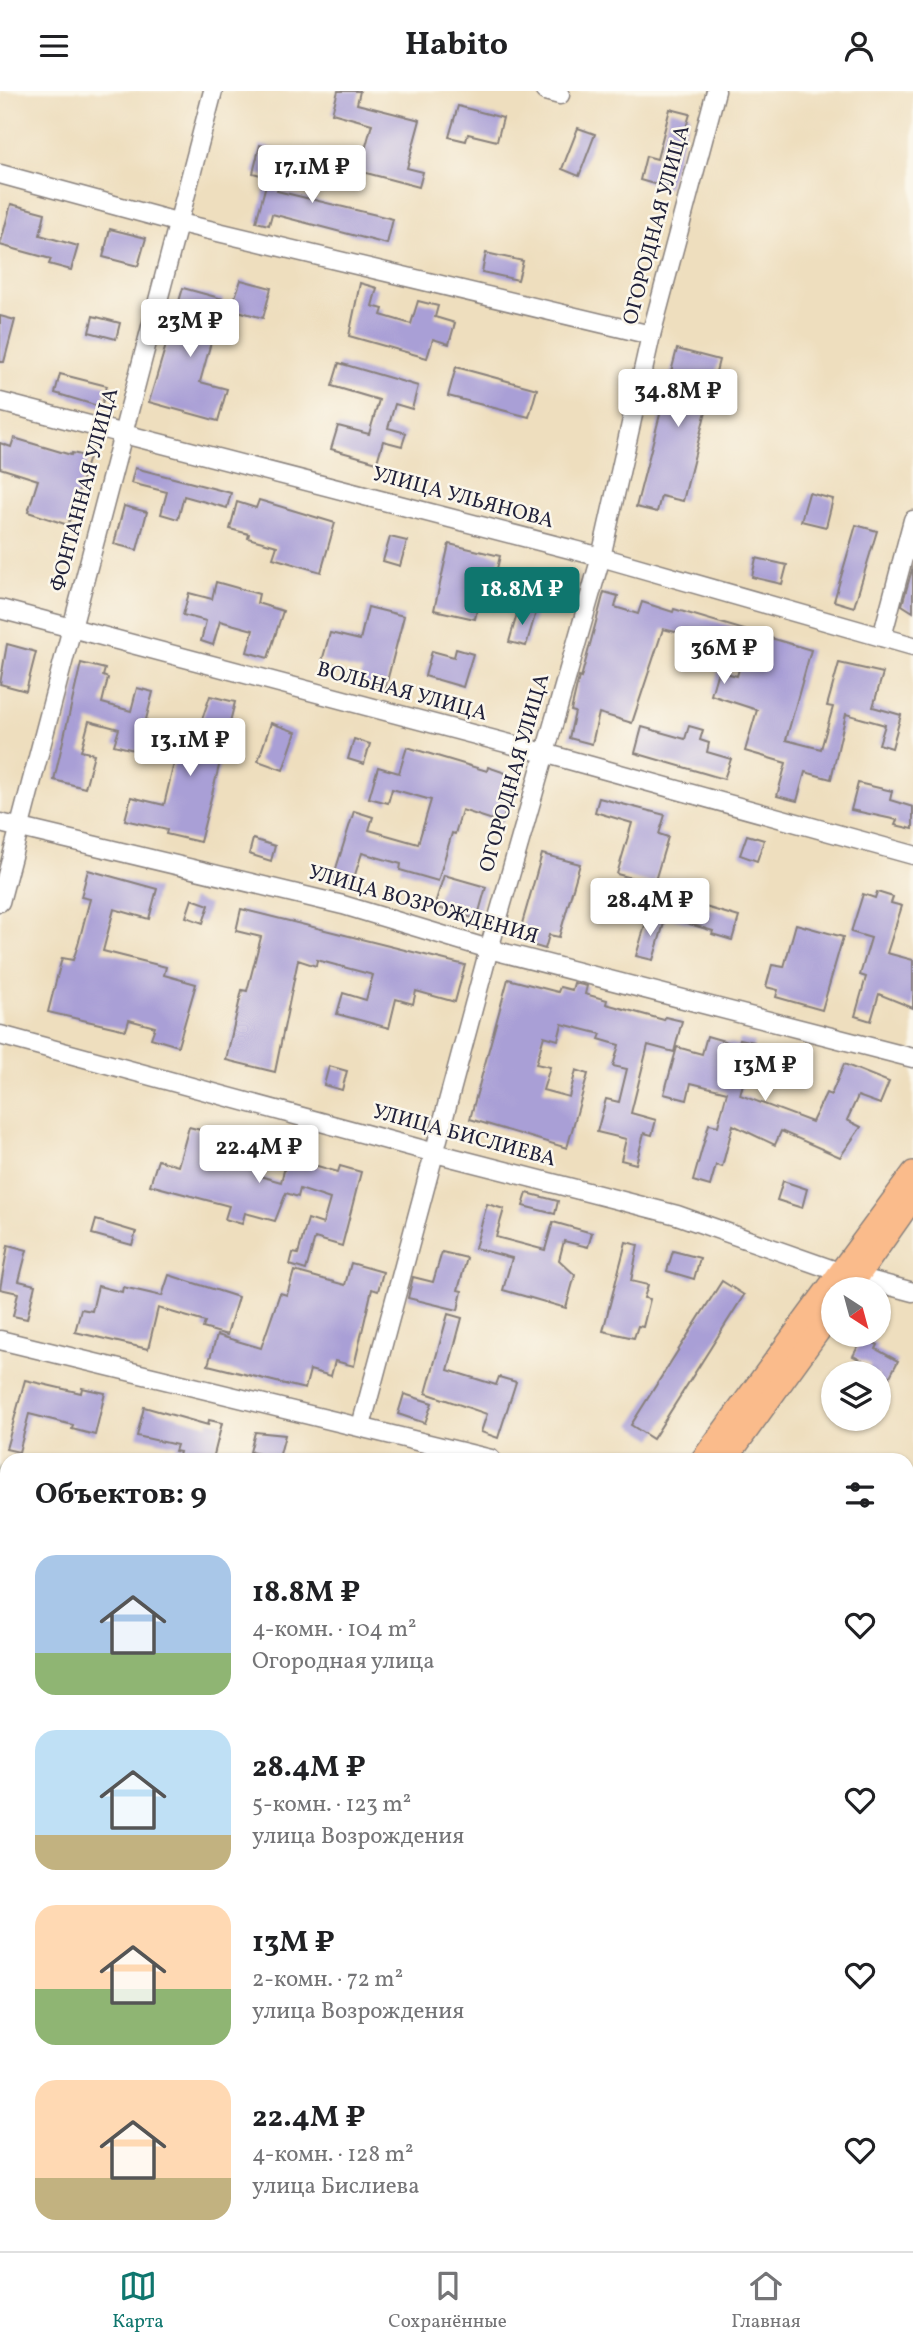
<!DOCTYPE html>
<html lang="ru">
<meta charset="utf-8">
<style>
body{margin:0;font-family:Vollkorn,serif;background:#f6f6f6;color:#202124;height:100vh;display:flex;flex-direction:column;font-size:26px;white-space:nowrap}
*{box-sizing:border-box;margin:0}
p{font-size:23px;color:#757577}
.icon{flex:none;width:38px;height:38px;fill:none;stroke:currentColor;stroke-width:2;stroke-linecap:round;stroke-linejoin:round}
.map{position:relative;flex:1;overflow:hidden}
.details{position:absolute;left:0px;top:1362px;width:914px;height:800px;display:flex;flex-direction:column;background:#fff;border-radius:21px 21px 0 0;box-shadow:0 2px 5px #0004}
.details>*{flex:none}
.needle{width:46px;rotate:144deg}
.fabs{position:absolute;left:821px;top:1186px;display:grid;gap:14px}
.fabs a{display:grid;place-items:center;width:70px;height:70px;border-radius:50%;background:#fff;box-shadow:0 2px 5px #0004;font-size:35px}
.price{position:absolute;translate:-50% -60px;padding:0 16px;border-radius:7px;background:#fff;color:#222;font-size:23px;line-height:46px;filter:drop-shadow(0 2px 4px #0008)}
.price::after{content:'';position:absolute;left:50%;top:42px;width:21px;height:16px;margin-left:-10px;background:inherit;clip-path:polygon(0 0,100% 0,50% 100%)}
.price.selected{background:#0f766e;color:#fff}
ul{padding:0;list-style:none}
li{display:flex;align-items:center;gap:21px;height:175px;padding:0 35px}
li span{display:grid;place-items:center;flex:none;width:196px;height:140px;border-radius:21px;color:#555}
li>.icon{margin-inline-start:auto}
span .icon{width:84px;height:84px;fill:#fffc;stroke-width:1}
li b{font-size:30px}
h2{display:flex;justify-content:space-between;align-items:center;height:84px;padding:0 35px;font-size:30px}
header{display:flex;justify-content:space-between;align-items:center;height:91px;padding:0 35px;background:#fff;font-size:32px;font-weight:700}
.dock{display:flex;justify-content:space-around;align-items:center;height:98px;border-top:2px solid #e0e0e0;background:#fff;font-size:19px;color:#757577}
.dock a{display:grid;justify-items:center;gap:4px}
.dock .selected{color:#0f766e}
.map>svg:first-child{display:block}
.forest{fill:#95b669;stroke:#5c6c52;stroke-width:2}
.building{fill:#a99fd6}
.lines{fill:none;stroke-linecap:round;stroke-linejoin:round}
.minor-casing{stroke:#88807c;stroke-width:21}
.major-casing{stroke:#88807c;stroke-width:24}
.path{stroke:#88807c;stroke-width:2.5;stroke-dasharray:5 5;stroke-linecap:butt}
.minor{stroke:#fff;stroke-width:18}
.major{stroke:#fabb8b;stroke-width:21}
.labels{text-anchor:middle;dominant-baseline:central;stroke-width:5;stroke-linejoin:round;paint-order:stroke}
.street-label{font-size:21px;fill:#22223b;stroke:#fbf7ec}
</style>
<header><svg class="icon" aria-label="menu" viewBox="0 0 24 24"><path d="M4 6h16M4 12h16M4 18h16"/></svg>Habito<svg class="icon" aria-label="person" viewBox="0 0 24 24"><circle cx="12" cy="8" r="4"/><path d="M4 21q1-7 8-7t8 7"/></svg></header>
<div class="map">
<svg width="913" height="2160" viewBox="0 0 913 2160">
<rect width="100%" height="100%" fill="#fbf7ec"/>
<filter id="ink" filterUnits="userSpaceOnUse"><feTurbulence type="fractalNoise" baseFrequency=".0143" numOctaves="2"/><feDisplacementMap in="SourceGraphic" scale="14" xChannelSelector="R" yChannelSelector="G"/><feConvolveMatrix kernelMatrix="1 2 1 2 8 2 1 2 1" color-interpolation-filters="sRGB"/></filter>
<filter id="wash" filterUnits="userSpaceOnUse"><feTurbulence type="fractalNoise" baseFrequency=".00686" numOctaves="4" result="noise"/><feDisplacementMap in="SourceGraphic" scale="28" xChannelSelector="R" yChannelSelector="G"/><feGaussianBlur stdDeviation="1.57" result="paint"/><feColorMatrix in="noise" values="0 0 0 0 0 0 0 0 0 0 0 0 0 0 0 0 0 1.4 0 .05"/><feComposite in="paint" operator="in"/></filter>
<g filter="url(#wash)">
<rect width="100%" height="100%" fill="#eedebe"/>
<!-- forest -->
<polygon class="forest" points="0,1376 7,1396 7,1532 0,1534"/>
<g id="blocks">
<!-- building -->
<g class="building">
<polygon points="338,0 360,0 357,13 420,29 407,77 423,81 419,96 355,79 359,65 363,66 372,33 332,22"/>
<polygon points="458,15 503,27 497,50 468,43 466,50 449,46"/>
<polygon points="670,18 690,23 668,97 640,89 646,65 657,68"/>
<polygon points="578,37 595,43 579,85 562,78"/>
<polygon points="260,54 287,61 277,100 393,128 387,153 272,123 269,134 256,131 268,86 253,82"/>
<polygon points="11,113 45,122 40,144 78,155 71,179 49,173 51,168 0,154"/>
<polygon points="110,138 146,147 138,175 103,166"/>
<polygon points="486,162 523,170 518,189 482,181"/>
<polygon points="241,189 271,197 263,227 231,218"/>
<polygon points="360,192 377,197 372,215 383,218 381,224 411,233 418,210 438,215 435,226 455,232 449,253 433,248 427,267 349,245"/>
<polygon points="183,197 223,208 200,291 227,298 218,330 149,311"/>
<polygon points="0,225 15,229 4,271 0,271"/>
<polygon points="93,225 120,232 116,248 89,241"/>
<polygon points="677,258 719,269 683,410 661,405 657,421 636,416"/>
<polygon points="339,272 418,295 412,318 395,313 388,337 406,342 402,355 383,350 377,371 331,358 338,335 369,343 379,309 332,295"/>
<polygon points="456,276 537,298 529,326 448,305"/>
<polygon points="60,283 107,295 101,316 55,302"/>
<polygon points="14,347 71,364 72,362 89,366 68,434 28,421 38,389 0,377 0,352 11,356"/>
<polygon points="135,377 231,402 227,417 184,405 178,428 161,423 167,401 131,392"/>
<polygon points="809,402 833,408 826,436 801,430"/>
<polygon points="259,409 335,432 321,481 273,467 277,455 248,447 249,443 230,438 237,411 256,417"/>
<polygon points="124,415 147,421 137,459 114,453"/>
<polygon points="856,434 877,440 854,516 834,510"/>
<polygon points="390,446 407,450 400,475 383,470"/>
<polygon points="449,453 500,465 489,511 479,509 475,528 434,519"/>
<polygon points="756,467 787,474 782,493 752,486"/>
<polygon points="913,475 913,521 902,514"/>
<polygon points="216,491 259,503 257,512 283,520 268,567 247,561 253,539 220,530 213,554 201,550 206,530 183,524 189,502 212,508"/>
<polygon points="604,501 618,505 615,516 638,523 642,511 673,521 674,518 811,559 786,649 821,658 833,616 827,615 839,572 883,582 873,616 901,624 892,657 879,653 885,634 846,623 831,688 805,681 797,710 777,705 786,672 745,660 757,619 711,604 718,580 737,585 745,558 663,538 632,632 599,622 592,653 569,647 575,621 571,620 579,586 581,587"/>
<polygon points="368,516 404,525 385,598 359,592 362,580 322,570 330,542 360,549"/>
<polygon points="519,516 536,521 526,555 509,551"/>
<polygon points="7,553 36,561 26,600 0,593"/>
<polygon points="456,558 473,563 463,596 425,585 432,560 454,566"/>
<polygon points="81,572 105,578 103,585 108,587 102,612 131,620 137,597 153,601 138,660 114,654 119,638 89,630 81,660 94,663 85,697 54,689"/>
<polygon points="210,605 235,611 200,751 166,743 167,739 125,729 131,706 164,714 174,672 170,671 177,644 195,649"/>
<polygon points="271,632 296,641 283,679 258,670"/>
<polygon points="689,635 703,639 700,649 709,652 707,661 731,668 724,688 635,662 642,636 685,648"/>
<polygon points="354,648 370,653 364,673 348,668"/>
<polygon points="407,656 487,680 488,676 517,686 502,732 462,719 455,743 452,742 438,790 400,779 401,773 362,762 352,793 333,787 354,720 373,726 369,739 418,753 431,709 392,698 388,712 369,707 378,676 399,682"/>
<polygon points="858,692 892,700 890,709 913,716 913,738 895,734 897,729 851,719"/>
<polygon points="599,707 665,724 659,743 668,746 654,793 617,783 632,732 595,721"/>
<polygon points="747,744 764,749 757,770 740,764"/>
<polygon points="253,748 275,755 271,770 249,763"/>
<polygon points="542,763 580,773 559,846 549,844 545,858 532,854 536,840 521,836"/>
<polygon points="88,779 157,798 149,828 114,818 103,860 166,876 164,884 196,893 178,955 151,947 155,936 129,929 126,939 48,921 62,867 73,869 78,854 90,808 81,806"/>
<polygon points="444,784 486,796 477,828 434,816"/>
<polygon points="877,801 893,806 891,812 902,815 887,862 913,869 913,917 879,903 871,930 855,925 866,886 860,884 871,847 851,841 863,803 875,807"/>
<polygon points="661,803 739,826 732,849 712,843 713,840 656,823"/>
<polygon points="192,808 209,814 203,832 186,826"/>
<polygon points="241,818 465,874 455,911 416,900 413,913 396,908 389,937 337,923 343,902 366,909 373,884 317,869 316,875 298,869 275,981 226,969 242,899 247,900 261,846 236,840"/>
<polygon points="648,824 665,829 653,869 636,865"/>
<polygon points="796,833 843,846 822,919 776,906 778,899 766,896 772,874 784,876"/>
<polygon points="508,888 558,901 560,896 572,899 574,892 587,895 585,903 607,909 606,913 664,929 665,926 682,930 674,961 648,954 631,1022 656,1029 652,1044 644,1042 636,1073 621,1069 626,1048 597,1041 606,1008 619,1011 627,978 613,975 619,954 599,948 601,943 562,933 558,949 544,945 536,973 550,976 543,999 569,1006 576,979 588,983 567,1057 470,1028"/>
<polygon points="707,945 738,954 740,948 754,951 740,1004 812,1031 826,1002 831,1004 844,973 889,991 880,1013 858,1005 847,1029 861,1036 840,1066 781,1040 775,1054 733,1034 722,1076 716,1074 710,1095 693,1090 709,1033 718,1035 727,1001 691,992 687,1009 664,1003 677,956 702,963"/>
<polygon points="329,975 347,980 342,999 324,994"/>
<polygon points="189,1036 264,1055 256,1084 281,1091 289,1061 308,1067 307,1072 338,1081 340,1075 361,1081 342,1155 315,1147 306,1179 290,1174 293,1162 298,1163 308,1128 323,1133 330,1108 300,1098 298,1106 286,1102 275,1130 245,1122 242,1133 225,1128 229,1115 150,1094 158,1069 178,1075"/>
<polygon points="783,1090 807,1098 802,1117 777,1109"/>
<polygon points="527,1102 558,1110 555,1123 523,1115"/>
<polygon points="487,1113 504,1118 496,1146 545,1159 553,1131 592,1142 588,1156 564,1150 559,1169 575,1184 566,1217 503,1199 512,1167 475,1157"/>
<polygon points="96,1129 136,1141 132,1154 92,1143"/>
<polygon points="626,1151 638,1154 631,1190 648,1194 644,1207 650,1208 643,1236 638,1235 634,1247 603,1240"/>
<polygon points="8,1154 27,1159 19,1190 35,1194 27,1228 13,1225 18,1202 0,1198"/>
<polygon points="673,1160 700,1167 694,1188 667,1180"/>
<polygon points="442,1161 467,1167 458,1199 462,1200 458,1219 408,1207 413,1186 433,1191"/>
<polygon points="351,1172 383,1181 378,1200 372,1198 354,1275 335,1270 331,1285 310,1279 305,1298 208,1274 217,1244 261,1257 280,1202 287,1204 294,1180 345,1194"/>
<polygon points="169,1184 238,1206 227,1244 203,1237 205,1231 158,1217 148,1258 75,1241 81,1218 92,1220 98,1195 122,1201 123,1196 162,1205"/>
<polygon points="722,1190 744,1204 653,1348 631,1334"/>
<polygon points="448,1223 462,1227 448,1279 496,1294 499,1286 516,1291 498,1347 481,1341 487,1323 426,1302"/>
<polygon points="863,1246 878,1254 876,1258 898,1270 878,1308 878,1283 867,1283 871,1274 853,1265"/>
<polygon points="25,1289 81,1302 82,1297 105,1302 95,1344 72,1338 73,1334 29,1323 19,1361 6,1358"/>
<polygon points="404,1303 432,1312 425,1332 398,1323"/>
<polygon points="144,1316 208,1334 209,1329 222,1332 213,1368 178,1368 180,1361 175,1360 177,1354 137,1345"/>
<polygon points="255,1341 285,1344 279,1367 250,1361"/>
</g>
</g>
</g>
<g filter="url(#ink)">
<use href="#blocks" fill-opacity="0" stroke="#88807c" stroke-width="2"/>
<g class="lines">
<defs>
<g id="minor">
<polyline points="545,0 560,4"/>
<polyline points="0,83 180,132 651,244"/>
<polyline points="0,311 601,466 913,555"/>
<polyline points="0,518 544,662 913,764"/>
<polyline points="882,546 913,429"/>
<polyline points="0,732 343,814 489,858 913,967"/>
<polyline points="0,811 213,0"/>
<polyline points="0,944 435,1062 677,1124 839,1181 913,1201"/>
<polyline points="0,1249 491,1368"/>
<polyline points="361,1335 489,858 601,466 651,244 716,0"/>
<polyline points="0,1538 7,1539"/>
<polyline points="906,1584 913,1586"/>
<polyline points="0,1738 7,1740"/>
<polyline points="0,1925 7,1927"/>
<polyline points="906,1951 913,1927"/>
<polyline points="0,2130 7,2132"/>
<polyline points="94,2154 116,2160"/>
<polyline points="522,2160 524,2154"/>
<polyline points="852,2160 854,2154"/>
</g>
<g id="major">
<polyline points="849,1199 913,1108"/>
<polyline points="702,1368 913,1081"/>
<polyline points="727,1368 833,1221"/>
<polyline points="291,2160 292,2154"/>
<polyline points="312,2160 313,2154"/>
</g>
</defs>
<!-- minor casing -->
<use href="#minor" class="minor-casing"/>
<!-- major casing -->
<use href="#major" class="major-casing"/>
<!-- path -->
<polyline class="path" points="260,2160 262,2154"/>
<!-- minor -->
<use href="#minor" class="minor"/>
<!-- major -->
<use href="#major" class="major"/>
</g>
</g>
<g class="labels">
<!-- street labels -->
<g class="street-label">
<text transform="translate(657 134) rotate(-75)">ОГОРОДНАЯ УЛИЦА</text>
<text transform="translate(85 399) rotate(-75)">ФОНТАННАЯ УЛИЦА</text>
<text transform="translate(463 407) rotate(15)">УЛИЦА УЛЬЯНОВА</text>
<text transform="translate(402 601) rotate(15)">ВОЛЬНАЯ УЛИЦА</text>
<text transform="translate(515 682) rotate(-74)">ОГОРОДНАЯ УЛИЦА</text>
<text transform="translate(423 814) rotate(16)">УЛИЦА ВОЗРОЖДЕНИЯ</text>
<text transform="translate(464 1045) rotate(15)">УЛИЦА БИСЛИЕВА</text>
</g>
</g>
</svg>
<div class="fabs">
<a><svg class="needle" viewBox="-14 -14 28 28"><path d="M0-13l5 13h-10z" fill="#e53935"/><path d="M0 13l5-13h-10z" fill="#757577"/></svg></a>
<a><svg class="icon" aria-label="layers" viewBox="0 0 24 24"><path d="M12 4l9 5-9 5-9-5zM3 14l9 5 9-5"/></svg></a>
</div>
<b class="price" style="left:312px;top:114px">17.1M ₽</b>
<b class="price" style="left:190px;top:268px">23M ₽</b>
<b class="price" style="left:678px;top:338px">34.8M ₽</b>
<b class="price selected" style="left:522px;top:536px">18.8M ₽</b>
<b class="price" style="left:724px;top:595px">36M ₽</b>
<b class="price" style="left:190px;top:687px">13.1M ₽</b>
<b class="price" style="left:650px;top:847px">28.4M ₽</b>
<b class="price" style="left:765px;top:1012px">13M ₽</b>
<b class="price" style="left:259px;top:1094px">22.4M ₽</b>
<section class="details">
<h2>Объектов: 9<svg class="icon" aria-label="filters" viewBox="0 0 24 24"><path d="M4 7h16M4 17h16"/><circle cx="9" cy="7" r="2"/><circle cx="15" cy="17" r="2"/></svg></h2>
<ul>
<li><span style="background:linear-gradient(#a9c7e8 70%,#8fb573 0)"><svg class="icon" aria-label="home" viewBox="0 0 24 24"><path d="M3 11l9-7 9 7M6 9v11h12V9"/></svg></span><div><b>18.8M ₽</b><p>4-комн. · 104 m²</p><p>Огородная улица</p></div><svg class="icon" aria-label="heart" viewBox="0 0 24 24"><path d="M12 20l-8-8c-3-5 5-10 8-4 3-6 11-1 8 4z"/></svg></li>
<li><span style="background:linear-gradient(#bfe0f5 75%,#c2b280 0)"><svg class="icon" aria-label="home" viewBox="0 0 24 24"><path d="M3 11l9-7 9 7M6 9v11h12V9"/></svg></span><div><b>28.4M ₽</b><p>5-комн. · 123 m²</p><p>улица Возрождения</p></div><svg class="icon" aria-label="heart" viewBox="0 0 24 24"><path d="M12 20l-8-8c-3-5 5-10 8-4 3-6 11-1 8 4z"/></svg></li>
<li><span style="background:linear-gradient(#ffd9b3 60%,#8fb573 0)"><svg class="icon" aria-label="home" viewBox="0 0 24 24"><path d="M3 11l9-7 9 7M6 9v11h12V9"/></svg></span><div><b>13M ₽</b><p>2-комн. · 72 m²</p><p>улица Возрождения</p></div><svg class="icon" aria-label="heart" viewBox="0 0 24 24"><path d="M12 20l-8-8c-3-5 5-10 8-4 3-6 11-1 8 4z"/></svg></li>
<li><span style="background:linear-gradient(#ffd9b3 70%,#c2b280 0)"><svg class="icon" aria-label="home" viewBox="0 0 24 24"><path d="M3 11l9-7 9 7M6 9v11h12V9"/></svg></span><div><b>22.4M ₽</b><p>4-комн. · 128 m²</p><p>улица Бислиева</p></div><svg class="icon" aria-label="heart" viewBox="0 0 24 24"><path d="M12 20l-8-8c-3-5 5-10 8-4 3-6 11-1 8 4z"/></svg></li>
</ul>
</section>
</div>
<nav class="dock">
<a class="selected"><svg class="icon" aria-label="map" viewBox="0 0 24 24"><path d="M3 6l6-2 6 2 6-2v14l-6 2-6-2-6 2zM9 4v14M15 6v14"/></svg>Карта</a>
<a><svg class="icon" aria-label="saved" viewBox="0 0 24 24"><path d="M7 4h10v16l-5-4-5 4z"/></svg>Сохранённые</a>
<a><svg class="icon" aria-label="home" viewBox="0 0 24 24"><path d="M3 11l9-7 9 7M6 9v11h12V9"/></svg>Главная</a>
</nav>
